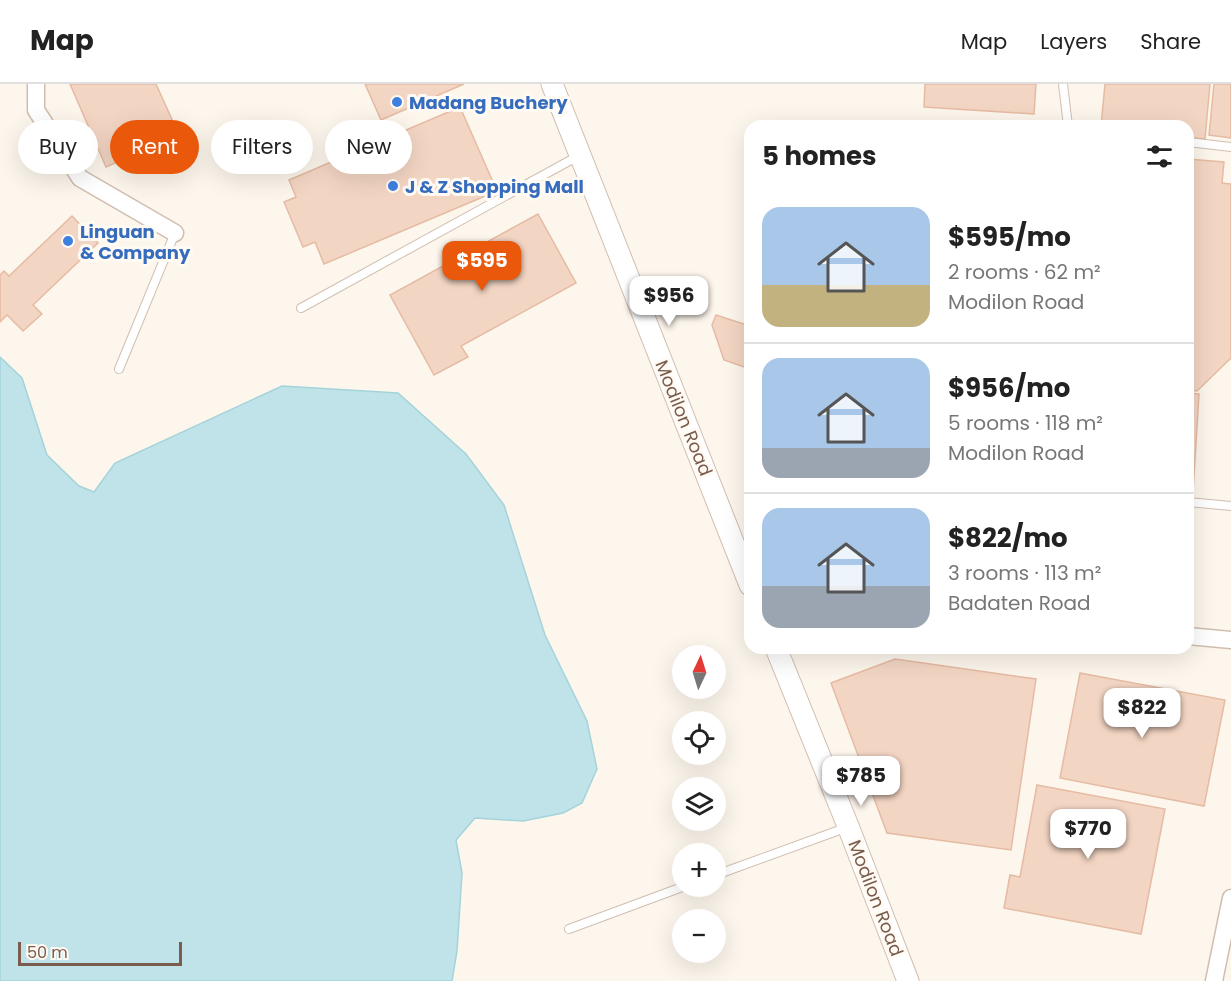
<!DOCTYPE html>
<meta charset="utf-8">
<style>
body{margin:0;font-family:Poppins,sans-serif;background:#f6f6f6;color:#222;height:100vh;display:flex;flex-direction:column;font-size:22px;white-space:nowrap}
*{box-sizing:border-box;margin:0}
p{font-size:20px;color:#767676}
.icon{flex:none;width:33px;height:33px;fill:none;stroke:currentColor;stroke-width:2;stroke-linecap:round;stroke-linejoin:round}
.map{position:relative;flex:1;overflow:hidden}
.side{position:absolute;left:744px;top:36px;width:450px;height:534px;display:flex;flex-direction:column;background:#fff;border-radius:18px;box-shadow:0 6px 24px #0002}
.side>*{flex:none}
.top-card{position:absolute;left:18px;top:36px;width:570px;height:54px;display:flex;gap:12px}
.needle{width:39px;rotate:4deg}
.controls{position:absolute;left:672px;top:561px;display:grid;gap:12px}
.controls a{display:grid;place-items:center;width:54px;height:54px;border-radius:50%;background:#fff;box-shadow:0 6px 24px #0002;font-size:30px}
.scale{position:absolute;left:18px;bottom:15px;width:164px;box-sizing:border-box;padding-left:6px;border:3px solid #7a5c4d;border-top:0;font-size:16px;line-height:21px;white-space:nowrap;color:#7a5c4d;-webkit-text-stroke:4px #fffaf3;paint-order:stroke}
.price{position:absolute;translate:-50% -51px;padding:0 14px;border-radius:12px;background:#fff;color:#222;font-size:20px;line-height:39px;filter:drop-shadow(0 2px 3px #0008)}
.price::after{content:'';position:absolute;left:50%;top:36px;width:18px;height:14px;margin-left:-9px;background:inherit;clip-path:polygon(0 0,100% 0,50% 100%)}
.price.current{background:#ea580c;color:#fff}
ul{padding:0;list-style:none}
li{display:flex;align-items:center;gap:18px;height:150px;padding:0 18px}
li+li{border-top:2px solid #e0e0e0}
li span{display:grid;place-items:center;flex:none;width:168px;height:120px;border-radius:18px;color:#555}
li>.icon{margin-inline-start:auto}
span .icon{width:72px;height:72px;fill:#fffc;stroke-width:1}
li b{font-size:26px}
h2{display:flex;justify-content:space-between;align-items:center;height:72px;padding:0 18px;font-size:26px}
.chip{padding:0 21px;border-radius:27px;background:#fff;box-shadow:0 6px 24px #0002;font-size:21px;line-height:54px}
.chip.current{background:#ea580c;color:#fff}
header{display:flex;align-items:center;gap:36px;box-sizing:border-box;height:84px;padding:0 30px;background:#fff;border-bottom:2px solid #e0e0e0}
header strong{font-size:28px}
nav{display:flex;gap:33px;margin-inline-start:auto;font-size:21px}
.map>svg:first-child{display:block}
.water{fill:#bfe3e8;stroke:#a5d3da;stroke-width:1.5}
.building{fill:#f3d5c3;stroke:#e6bba3;stroke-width:1.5}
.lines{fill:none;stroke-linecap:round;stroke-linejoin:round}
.service-casing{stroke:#d1beb0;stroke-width:10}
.minor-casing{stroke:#d1beb0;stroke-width:19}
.tertiary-casing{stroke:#d1beb0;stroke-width:23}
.service{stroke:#fff;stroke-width:8}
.minor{stroke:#fff;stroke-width:16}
.tertiary{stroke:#fff;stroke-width:21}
.shop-dot{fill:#3f7fe0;stroke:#fffaf3;stroke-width:2}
.labels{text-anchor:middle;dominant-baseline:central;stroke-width:6;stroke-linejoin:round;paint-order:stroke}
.shop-label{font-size:18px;font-weight:bold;fill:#366cbe;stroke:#fffaf3;text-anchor:start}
.street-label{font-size:18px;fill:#7a5c4d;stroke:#fffaf3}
</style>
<header>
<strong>Map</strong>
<nav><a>Map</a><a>Layers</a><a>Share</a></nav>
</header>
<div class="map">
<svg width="1231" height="897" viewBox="0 0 1231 897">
<rect width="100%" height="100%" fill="#fdf6ec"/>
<!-- water -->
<polygon class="water" points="0,273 22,294 47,371 79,402 94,408 115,379 282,302 398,309 466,370 504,421 545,551 587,637 597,685 582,719 563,729 523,737 475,734 456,756 462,789 457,867 452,897 0,897"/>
<!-- building -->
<g class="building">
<polygon points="70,0 156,0 179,51 106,83"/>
<polygon points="365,0 464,0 381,36"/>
<polygon points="925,0 1036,0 1034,30 924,23"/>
<polygon points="1105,0 1210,0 1205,55 1188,53 1188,42 1101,42"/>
<polygon points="1214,0 1231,0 1231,54 1209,51"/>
<polygon points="460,23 497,107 324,180 315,158 303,163 284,118 296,113 289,96"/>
<polygon points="1188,75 1224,78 1222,99 1231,100 1231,274 1197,307 1188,306"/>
<polygon points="538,130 576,199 461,262 468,273 434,291 390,211"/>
<polygon points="72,132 98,159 33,221 42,230 23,247 7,231 0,238 0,191 4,187 9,192"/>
<polygon points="716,231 750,242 750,285 724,276 712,241"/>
<polygon points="1188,309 1199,310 1193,408 1188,408"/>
<polygon points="895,575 1036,595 1011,766 887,749 831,599"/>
<polygon points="1080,589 1225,616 1204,722 1060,694"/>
<polygon points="1037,701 1165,725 1141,850 1004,824 1010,791 1020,793"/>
</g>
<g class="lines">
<defs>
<g id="service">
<polyline points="1063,0 1068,42"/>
<polyline points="1188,58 1231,63"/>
<polyline points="301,224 580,71"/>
<polyline points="119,285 175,149"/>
<polyline points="1188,418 1231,422"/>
<polyline points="716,791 848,743"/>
<polyline points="569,845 685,802"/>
</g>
<g id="minor">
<polyline points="36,0 36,26 80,94 175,149"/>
<polyline points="1188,552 1231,556"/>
<polyline points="1214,897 1231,814"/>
</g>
<g id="tertiary">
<polyline points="552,0 750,501"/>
<polyline points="776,564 848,742 908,897"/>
</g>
</defs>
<!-- service casing -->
<use href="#service" class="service-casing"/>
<!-- minor casing -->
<use href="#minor" class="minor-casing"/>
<!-- tertiary casing -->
<use href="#tertiary" class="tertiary-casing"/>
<!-- service -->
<use href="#service" class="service"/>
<!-- minor -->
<use href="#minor" class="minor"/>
<!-- tertiary -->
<use href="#tertiary" class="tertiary"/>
</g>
<!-- markers -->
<g class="shop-dot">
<circle cx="397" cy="18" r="6"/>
<circle cx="393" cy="102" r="6"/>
<circle cx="68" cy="157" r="6"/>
</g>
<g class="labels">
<!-- shop labels -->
<g class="shop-label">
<text x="409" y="18">Madang Buchery</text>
<text x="405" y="102">J &amp; Z Shopping Mall</text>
<text x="80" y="147">Linguan<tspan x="80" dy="21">&amp; Company</tspan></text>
</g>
<!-- street labels -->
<g class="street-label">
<text transform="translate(684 334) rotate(68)">Modilon Road</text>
<text transform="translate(876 814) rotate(69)">Modilon Road</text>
</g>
</g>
</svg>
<div class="controls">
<a><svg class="needle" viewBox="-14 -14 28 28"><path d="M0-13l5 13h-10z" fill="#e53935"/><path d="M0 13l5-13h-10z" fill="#767676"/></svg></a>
<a><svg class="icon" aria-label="locate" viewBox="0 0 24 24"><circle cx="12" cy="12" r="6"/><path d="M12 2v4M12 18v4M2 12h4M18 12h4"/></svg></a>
<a><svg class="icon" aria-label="layers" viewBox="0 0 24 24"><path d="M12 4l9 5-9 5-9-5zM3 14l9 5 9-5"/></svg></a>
<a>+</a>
<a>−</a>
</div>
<div class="scale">50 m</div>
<b class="price current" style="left:482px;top:208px">$595</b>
<b class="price" style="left:669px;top:243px">$956</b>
<b class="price" style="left:1142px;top:655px">$822</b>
<b class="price" style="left:861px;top:723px">$785</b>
<b class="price" style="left:1088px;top:776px">$770</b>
<div class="top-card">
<a class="chip">Buy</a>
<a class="chip current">Rent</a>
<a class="chip">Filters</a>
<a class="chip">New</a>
</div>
<section class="side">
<h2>5 homes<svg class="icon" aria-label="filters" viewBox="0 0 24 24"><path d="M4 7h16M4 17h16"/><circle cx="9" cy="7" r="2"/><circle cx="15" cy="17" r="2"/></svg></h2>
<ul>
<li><span style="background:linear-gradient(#a9c7e8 65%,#c2b280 0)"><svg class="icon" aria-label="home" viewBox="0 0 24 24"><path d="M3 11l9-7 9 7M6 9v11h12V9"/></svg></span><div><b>$595/mo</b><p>2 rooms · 62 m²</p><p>Modilon Road</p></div></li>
<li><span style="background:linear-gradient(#a9c7e8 75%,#9aa5b1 0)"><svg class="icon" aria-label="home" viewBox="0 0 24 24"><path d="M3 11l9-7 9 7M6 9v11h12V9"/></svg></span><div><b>$956/mo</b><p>5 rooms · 118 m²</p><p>Modilon Road</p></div></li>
<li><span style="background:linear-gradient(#a9c7e8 65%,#9aa5b1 0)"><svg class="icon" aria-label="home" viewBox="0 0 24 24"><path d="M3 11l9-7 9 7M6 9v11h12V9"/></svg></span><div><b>$822/mo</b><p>3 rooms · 113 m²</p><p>Badaten Road</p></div></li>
</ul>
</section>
</div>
